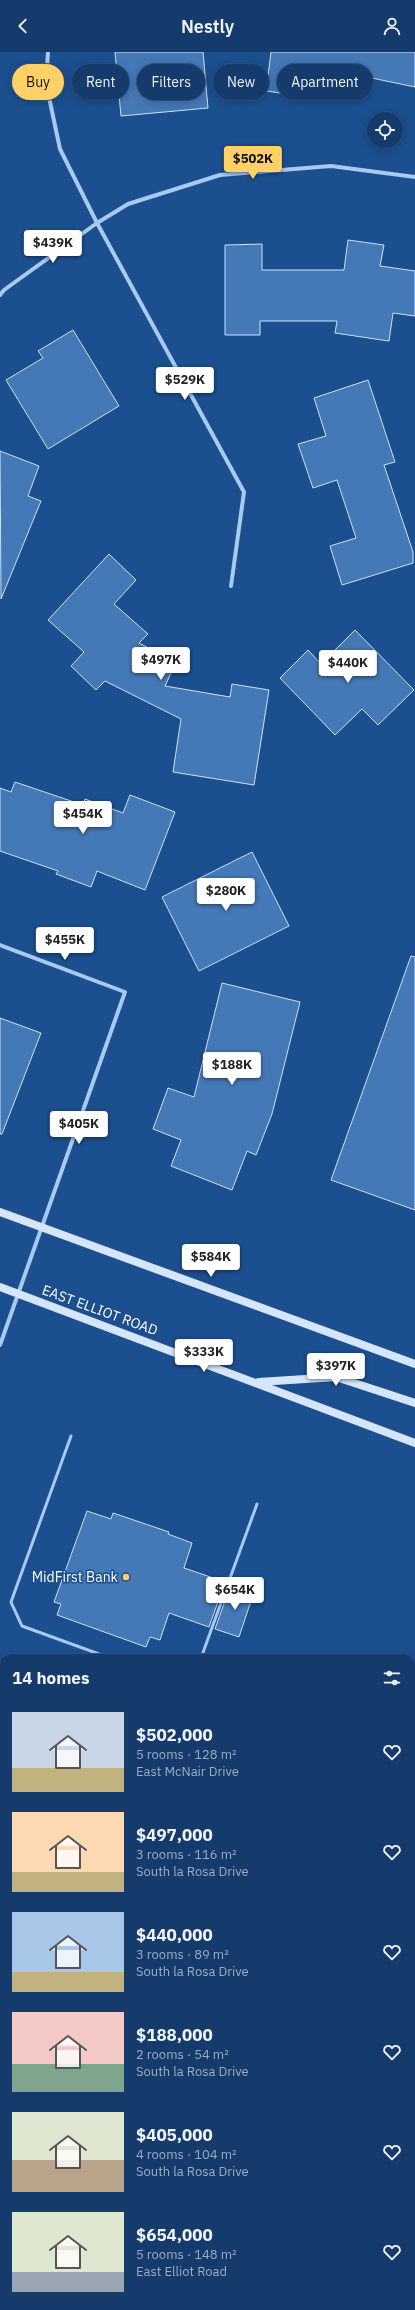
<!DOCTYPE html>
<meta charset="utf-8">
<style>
body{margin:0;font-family:"IBM Plex Sans",sans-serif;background:#1d4271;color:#f1f3f6;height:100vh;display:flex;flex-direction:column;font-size:15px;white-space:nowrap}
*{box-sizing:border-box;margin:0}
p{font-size:13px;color:#9dadc1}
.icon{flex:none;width:22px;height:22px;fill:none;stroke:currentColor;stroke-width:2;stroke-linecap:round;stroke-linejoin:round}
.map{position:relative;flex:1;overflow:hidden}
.side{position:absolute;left:0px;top:1602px;width:415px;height:656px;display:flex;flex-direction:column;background:#143b6b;border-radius:12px 12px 0 0;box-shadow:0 2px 10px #0003,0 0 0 1px #33557e}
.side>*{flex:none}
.guide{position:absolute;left:12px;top:12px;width:391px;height:36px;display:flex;gap:8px}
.tools{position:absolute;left:367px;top:60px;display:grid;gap:8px}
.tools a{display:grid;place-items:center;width:36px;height:36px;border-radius:50%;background:#143b6b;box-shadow:0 2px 10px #0003,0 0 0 1px #33557e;font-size:20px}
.price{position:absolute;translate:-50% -34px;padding:0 9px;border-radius:4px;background:#fff;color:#222;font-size:13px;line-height:26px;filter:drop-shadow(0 1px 2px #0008)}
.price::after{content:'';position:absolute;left:50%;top:24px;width:12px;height:9px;margin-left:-6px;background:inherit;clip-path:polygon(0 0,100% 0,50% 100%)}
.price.selected{background:#ffd166;color:#111}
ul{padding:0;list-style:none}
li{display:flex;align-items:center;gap:12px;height:100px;padding:0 12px}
li span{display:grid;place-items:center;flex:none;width:112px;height:80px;border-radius:0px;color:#555}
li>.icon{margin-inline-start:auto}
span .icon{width:48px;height:48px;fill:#fffc;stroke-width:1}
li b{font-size:17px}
h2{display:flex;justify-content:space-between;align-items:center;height:48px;padding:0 12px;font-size:17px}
.chip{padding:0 14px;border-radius:18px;background:#143b6b;box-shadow:0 2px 10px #0003,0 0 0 1px #33557e;font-size:14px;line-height:36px}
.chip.selected{background:#ffd166;color:#111}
header{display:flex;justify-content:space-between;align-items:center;height:52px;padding:0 12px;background:#143b6b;font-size:18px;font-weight:600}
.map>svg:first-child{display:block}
.building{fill:#4478b7;stroke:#cfe3fa}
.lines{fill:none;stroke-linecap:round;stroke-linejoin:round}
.service{stroke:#a9c9ee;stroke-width:3}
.minor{stroke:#a9c9ee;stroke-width:4}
.secondary{stroke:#d6e6fa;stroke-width:8}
.poi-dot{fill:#ffd166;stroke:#1b4f8f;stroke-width:1.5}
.labels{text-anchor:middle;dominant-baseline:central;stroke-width:3;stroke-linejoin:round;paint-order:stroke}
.street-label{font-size:14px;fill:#fff;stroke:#1b4f8f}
.poi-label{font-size:14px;fill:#fff;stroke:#1b4f8f;text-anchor:end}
</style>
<header><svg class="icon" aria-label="back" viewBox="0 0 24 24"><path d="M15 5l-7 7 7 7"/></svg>Nestly<svg class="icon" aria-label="person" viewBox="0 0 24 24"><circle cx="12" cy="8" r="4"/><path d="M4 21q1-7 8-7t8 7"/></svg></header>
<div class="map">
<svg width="415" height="2258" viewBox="0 0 415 2258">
<rect width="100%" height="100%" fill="#1b4f8f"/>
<!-- building -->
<g class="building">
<polygon points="115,0 203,0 208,56 121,64"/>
<polygon points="271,0 415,0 415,35 367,25 363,46 304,34 302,44 266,39"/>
<polygon points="348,188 384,193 380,214 415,219 415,264 393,261 389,289 335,281 337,269 260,269 260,283 225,283 225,193 262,192 262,218 344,218"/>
<polygon points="73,278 119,354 48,397 6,328 43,306 38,299"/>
<polygon points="368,328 395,410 384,413 413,500 413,511 342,533 330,494 356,486 337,428 313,436 298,392 326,384 314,346"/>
<polygon points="0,399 39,414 28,444 41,449 1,547"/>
<polygon points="109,502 136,528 114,552 148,582 139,591 176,610 165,634 230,645 232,632 269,638 254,733 173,720 181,667 105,629 96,638 71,614 84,600 48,568"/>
<polygon points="355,578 414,638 378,673 362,657 335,683 280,626 308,598 321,612"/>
<polygon points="15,730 83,753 85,747 123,761 130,743 175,760 145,838 97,819 91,835 56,822 58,819 0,799 0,736 11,740"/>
<polygon points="252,800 289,874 199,919 162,845"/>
<polygon points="411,904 415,905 415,1158 331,1128"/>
<polygon points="222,931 300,950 272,1062 256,1103 247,1099 232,1138 171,1114 181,1088 153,1077 168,1036 194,1045"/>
<polygon points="0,966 41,981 2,1082 0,1082"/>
<polygon points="87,1459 111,1467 113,1461 169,1480 168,1482 192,1491 184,1516 225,1530 209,1575 169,1561 160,1588 150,1585 146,1595 57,1563 61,1552 54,1550"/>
<polygon points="231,1532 254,1540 239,1585 215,1577"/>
</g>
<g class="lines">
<!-- service -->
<g class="service">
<polyline points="71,1384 11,1550 22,1574 110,1606"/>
<polyline points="201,1606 257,1452"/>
</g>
<!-- minor -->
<g class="minor">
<polyline points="48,0 46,31 60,97 97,171 244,440 231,534"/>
<polyline points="0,243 4,238 97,171 128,152 220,123 331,114 415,125"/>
<polyline points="0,893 125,940 0,1293"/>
<polyline points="0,1862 4,1863"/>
<polyline points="411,2012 415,2013"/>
</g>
<!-- secondary -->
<g class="secondary">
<polyline points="0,1160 415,1312"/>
<polyline points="0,1235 415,1391"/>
<polyline points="259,1330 336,1325 415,1351"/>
</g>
</g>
<!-- markers -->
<circle class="poi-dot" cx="126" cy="1525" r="4"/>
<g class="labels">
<!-- street labels -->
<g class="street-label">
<text transform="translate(100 1258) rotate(20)">EAST ELLIOT ROAD</text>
</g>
<!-- poi labels -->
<g class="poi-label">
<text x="118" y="1525">MidFirst Bank</text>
</g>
</g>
</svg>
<div class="tools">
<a><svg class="icon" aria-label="locate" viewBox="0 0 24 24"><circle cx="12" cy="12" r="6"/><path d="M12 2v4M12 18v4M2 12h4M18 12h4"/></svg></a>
</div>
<b class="price selected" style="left:253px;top:128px">$502K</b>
<b class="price" style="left:53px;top:212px">$439K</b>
<b class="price" style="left:185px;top:349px">$529K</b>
<b class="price" style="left:161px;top:629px">$497K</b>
<b class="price" style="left:348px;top:632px">$440K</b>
<b class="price" style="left:83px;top:783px">$454K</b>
<b class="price" style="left:226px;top:860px">$280K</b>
<b class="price" style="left:65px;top:909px">$455K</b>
<b class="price" style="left:232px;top:1034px">$188K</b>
<b class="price" style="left:79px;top:1093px">$405K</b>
<b class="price" style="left:211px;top:1226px">$584K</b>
<b class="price" style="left:204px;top:1321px">$333K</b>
<b class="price" style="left:336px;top:1335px">$397K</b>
<b class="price" style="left:235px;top:1559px">$654K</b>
<div class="guide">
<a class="chip selected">Buy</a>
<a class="chip">Rent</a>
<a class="chip">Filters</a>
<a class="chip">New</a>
<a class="chip">Apartment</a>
</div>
<section class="side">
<h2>14 homes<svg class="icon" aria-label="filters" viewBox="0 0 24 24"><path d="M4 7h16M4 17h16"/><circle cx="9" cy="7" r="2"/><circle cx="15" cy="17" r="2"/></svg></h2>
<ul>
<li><span style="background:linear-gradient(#c9d6e8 70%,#c2b280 0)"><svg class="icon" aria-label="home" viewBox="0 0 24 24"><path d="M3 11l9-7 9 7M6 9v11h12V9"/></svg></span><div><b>$502,000</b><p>5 rooms · 128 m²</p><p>East McNair Drive</p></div><svg class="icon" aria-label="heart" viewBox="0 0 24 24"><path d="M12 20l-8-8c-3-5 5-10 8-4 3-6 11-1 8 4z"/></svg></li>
<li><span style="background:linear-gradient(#ffd9b3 75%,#c2b280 0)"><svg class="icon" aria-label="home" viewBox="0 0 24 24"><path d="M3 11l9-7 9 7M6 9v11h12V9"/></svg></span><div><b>$497,000</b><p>3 rooms · 116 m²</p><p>South la Rosa Drive</p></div><svg class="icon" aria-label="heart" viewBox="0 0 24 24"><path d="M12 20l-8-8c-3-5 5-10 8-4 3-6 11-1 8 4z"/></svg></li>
<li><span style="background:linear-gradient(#a9c7e8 75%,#c2b280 0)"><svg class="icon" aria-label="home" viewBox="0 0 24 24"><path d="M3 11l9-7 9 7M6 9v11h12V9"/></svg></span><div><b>$440,000</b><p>3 rooms · 89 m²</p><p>South la Rosa Drive</p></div><svg class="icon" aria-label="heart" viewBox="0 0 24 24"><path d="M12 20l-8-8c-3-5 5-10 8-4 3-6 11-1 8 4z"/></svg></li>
<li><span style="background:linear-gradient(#f6c9c9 65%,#7fa58c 0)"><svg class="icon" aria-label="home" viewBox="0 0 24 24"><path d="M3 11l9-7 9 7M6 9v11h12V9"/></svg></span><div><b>$188,000</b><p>2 rooms · 54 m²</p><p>South la Rosa Drive</p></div><svg class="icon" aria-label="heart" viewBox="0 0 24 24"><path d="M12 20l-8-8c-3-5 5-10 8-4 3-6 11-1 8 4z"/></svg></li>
<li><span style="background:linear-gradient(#dfe7d0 60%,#b9a48a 0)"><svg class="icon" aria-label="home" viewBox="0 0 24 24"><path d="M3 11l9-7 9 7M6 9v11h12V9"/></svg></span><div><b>$405,000</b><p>4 rooms · 104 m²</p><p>South la Rosa Drive</p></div><svg class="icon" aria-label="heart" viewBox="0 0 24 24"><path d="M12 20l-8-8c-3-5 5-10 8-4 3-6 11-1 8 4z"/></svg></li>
<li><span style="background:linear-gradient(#dfe7d0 75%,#9aa5b1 0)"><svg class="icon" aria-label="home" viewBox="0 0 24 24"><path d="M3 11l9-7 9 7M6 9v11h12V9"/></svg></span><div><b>$654,000</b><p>5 rooms · 148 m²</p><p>East Elliot Road</p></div><svg class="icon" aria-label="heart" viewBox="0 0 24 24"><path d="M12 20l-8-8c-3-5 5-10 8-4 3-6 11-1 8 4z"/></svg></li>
</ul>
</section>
</div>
